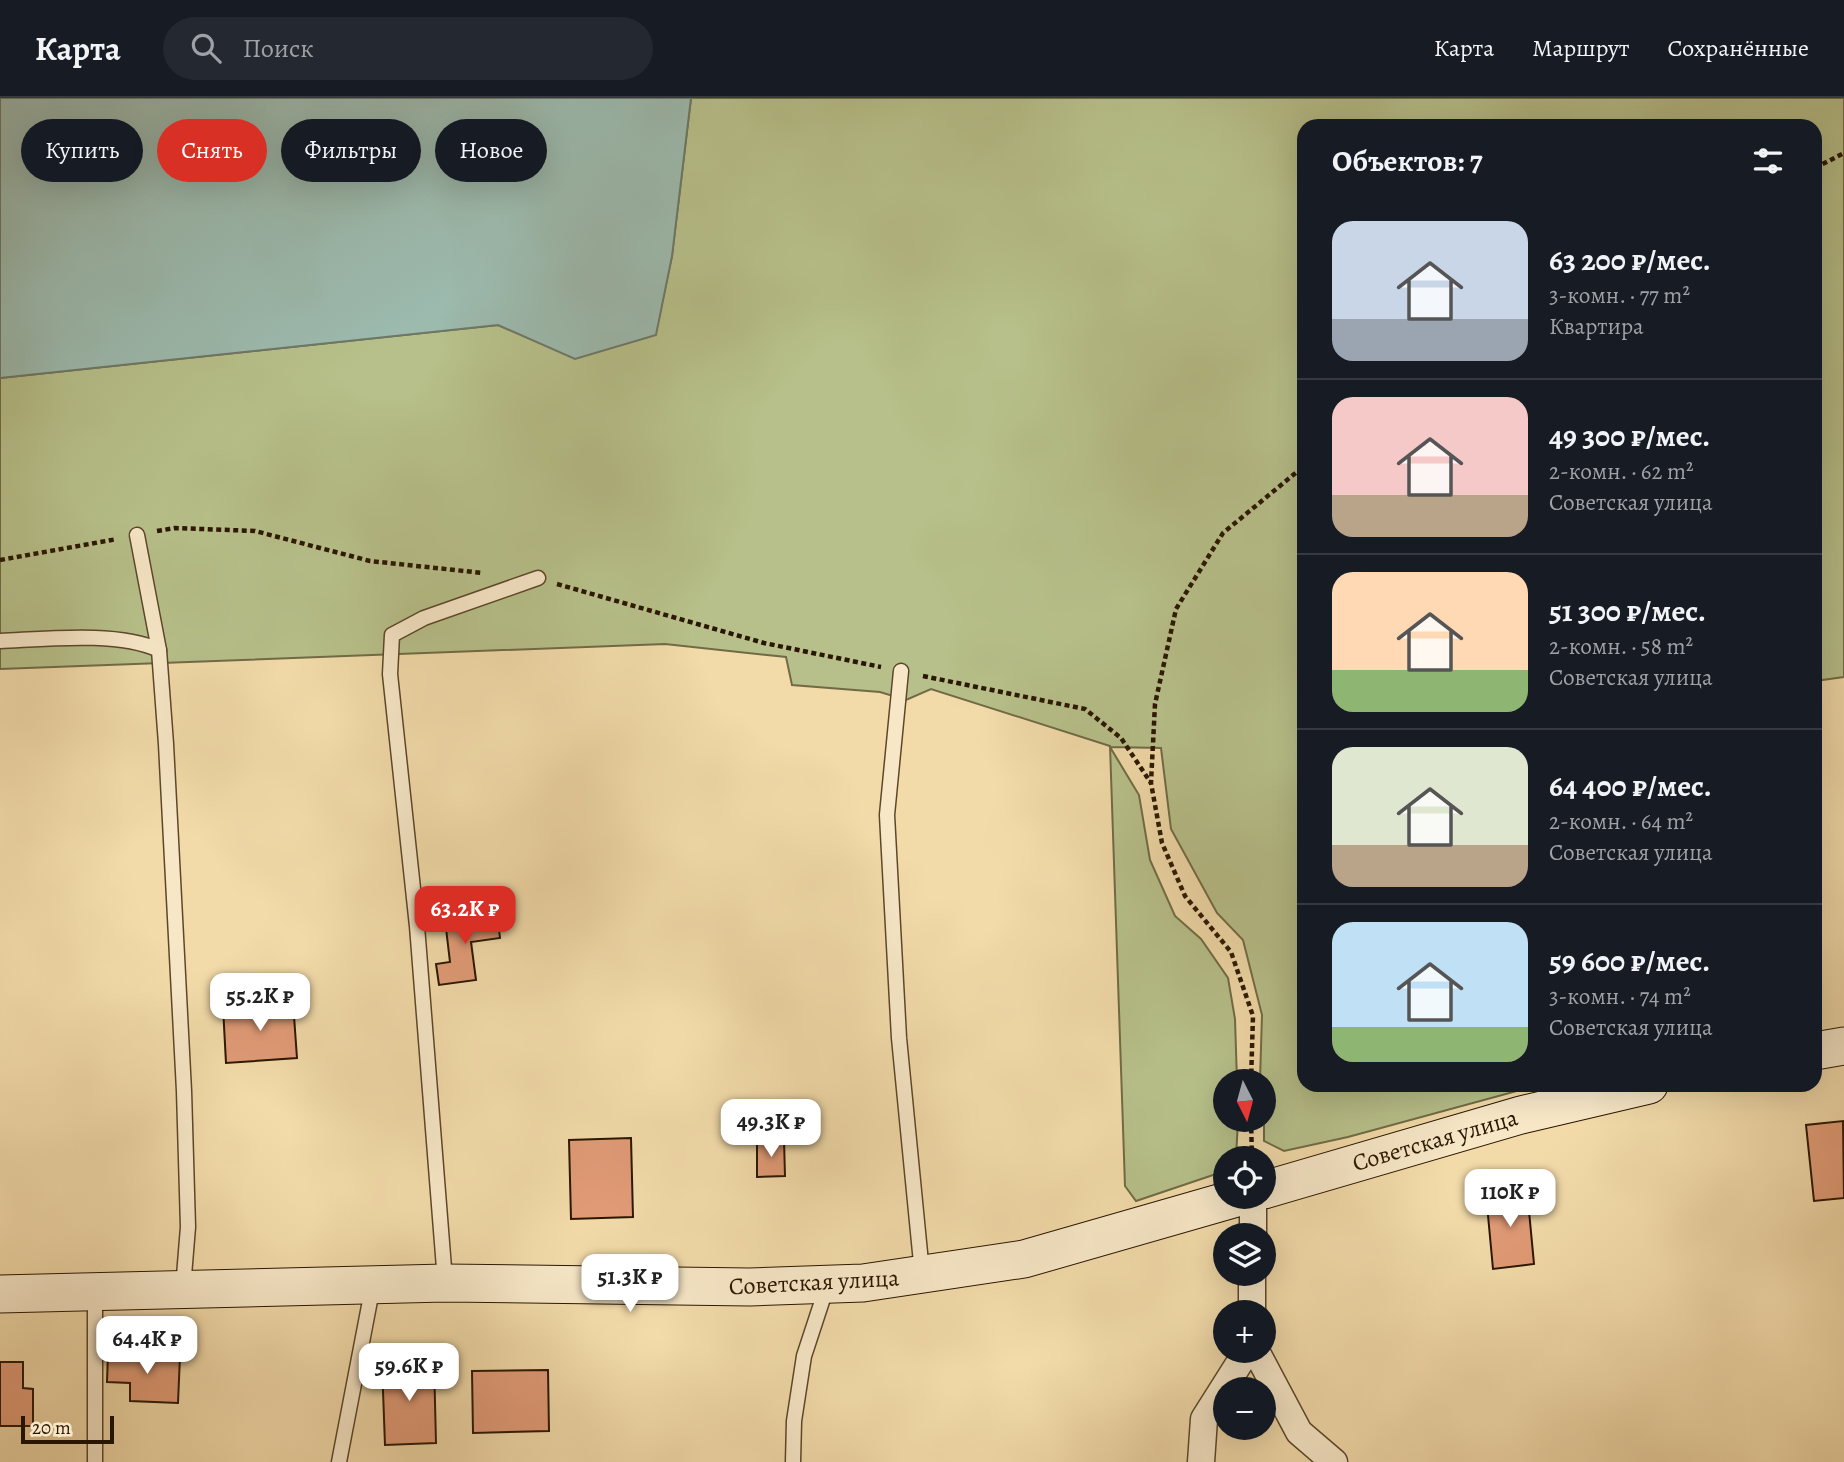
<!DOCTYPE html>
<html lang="ru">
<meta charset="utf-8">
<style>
body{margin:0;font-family:Alegreya,serif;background:#242831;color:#f1f3f6;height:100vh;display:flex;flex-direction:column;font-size:26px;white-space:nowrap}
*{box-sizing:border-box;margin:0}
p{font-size:23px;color:#9ea1a6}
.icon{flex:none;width:38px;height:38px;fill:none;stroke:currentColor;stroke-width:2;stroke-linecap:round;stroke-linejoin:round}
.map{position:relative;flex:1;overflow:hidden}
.sheet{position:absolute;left:1297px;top:21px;width:525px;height:973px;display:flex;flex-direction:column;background:#171b24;border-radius:21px;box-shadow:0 7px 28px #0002}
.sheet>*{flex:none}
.guide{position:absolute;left:21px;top:21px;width:665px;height:63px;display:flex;gap:14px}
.needle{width:46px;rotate:174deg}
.buttons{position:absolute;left:1213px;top:971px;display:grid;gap:14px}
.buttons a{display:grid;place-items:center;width:63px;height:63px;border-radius:50%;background:#171b24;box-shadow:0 7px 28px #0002;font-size:35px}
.scale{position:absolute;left:21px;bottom:18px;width:93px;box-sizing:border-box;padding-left:7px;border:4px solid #2a1600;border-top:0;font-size:19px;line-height:24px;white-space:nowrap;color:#2a1600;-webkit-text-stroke:5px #f7e7c7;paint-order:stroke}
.price{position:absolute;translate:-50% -60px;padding:0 16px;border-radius:14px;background:#fff;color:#222;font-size:23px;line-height:46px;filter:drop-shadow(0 2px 4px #0008)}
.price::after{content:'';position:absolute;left:50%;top:42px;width:21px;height:16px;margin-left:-10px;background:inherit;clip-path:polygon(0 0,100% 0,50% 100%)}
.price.current{background:#d93025;color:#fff}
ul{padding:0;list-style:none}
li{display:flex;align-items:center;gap:21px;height:175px;padding:0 35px}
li+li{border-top:2px solid #363941}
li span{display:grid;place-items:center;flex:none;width:196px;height:140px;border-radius:21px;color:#555}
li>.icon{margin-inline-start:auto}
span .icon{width:84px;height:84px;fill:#fffc;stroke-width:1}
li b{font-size:30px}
h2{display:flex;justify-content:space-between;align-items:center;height:84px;padding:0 35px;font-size:30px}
.chip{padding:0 24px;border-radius:32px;background:#171b24;box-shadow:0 7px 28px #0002;font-size:24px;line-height:63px}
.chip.current{background:#d93025;color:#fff}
header{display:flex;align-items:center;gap:42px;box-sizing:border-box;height:98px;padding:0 35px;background:#171b24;border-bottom:2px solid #363941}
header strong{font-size:33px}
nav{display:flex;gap:38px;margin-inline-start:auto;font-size:24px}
.search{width:490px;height:63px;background:#242831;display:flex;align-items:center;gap:18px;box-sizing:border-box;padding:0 24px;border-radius:38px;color:#9ea1a6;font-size:26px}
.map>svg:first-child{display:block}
.green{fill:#b7c08a;stroke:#706b45;stroke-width:2}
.water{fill:#9cbaae;stroke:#6e7868;stroke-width:2}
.building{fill:#e19b77;stroke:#2a1600;stroke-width:2}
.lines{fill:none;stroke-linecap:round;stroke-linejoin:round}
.lane-casing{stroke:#5c472a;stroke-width:17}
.street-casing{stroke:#5c472a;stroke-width:29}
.secondary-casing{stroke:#2a1600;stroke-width:39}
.path{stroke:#2a1600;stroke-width:4.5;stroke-dasharray:5 3.5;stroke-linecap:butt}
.lane{stroke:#f7e7c7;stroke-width:14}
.street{stroke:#f7e7c7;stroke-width:26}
.secondary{stroke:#f7e7c7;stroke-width:37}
.labels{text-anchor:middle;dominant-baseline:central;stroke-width:7;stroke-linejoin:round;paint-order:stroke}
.street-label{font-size:24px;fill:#2a1600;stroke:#f7e7c7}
</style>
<header>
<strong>Карта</strong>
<div class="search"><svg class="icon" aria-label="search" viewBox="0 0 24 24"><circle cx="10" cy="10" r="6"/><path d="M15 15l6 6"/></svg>Поиск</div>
<nav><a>Карта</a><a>Маршрут</a><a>Сохранённые</a></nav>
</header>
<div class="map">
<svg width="1844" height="1364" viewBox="0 0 1844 1364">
<rect width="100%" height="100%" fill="#f2daa9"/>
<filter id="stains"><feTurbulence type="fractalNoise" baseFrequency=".00286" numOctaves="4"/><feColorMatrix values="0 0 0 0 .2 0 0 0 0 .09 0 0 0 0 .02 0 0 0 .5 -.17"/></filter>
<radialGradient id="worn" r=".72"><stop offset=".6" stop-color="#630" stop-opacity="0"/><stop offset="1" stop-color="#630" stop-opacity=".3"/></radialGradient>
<!-- green -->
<polygon class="green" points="691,0 1844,0 1844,579 1815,583 1815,28 1304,28 1304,987 1539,987 1348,1039 1284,1053 1264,1043 1264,984 1260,982 1262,917 1243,842 1217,815 1171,731 1161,650 1110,649 1139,697 1150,762 1175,818 1201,841 1228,880 1235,921 1237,983 1225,984 1225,1022 1238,1022 1236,1060 1225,1060 1225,1073 1136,1103 1125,1088 1110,648 931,591 906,602 880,594 792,587 786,559 665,546 0,571 0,280 498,227 575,260 655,237 672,158"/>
<!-- water -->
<polygon class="water" points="0,0 691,0 672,158 656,237 575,261 498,227 0,280"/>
<!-- building -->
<g class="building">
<polygon points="497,815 500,840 471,844 476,882 439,887 436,866 450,864 445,822"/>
<polygon points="293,904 297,960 226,965 223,909"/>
<polygon points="1843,1023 1844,1100 1814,1103 1806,1027"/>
<polygon points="631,1040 633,1119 571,1121 569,1042"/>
<polygon points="784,1042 785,1078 757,1079 757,1043"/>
<polygon points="1527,1092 1534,1166 1493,1171 1486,1096"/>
<polygon points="108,1255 180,1258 178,1305 130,1303 130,1285 107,1284"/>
<polygon points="0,1264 23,1264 23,1290 33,1291 33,1328 0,1328"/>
<polygon points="434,1264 436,1345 385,1347 382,1266"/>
<polygon points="548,1272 549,1333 473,1335 472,1273"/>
</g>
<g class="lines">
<defs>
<g id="lane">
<polyline points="137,437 159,552"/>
<path d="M 0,543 C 46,541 118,533 159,552 L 166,646 L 184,993 L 188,1129 L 183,1190"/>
<polyline points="901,573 887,717 899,940 922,1175"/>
<polyline points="445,1183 417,828 390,576 392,537 424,520 538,480"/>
<polyline points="95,1364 95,1194"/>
<polyline points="339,1364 373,1187"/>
<polyline points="793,1364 794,1323 804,1258 827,1188"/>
</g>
<g id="street">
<polyline points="1253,1138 1253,1099"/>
<polyline points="1252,1214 1252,1176"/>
<polyline points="1256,1253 1299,1334 1334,1364"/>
<polyline points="1201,1364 1204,1321 1247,1253"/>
</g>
<g id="secondary">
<polyline points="1815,953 1844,948"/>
<polyline points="1264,1092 1521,1017 1649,987"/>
<polyline points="0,1196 445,1185 750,1189 863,1185 1024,1161 1240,1099"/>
</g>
</defs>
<!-- lane casing -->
<use href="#lane" class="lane-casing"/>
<!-- street casing -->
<use href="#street" class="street-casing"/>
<!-- secondary casing -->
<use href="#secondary" class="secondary-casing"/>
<!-- path -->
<g class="path">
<polyline points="1815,70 1844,55"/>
<polyline points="157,433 175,430 255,433 370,463 483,475"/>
<polyline points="0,462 117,441"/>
<polyline points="557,486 764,545 881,569"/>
<polyline points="923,578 1085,611 1121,640 1151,685"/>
<polyline points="1251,984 1253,918 1231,854 1185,798 1162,745 1151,685 1155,606 1176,511 1223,435 1304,368"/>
<polyline points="1251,1022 1252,1060"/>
</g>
<!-- lane -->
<use href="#lane" class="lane"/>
<!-- street -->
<use href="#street" class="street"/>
<!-- secondary -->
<use href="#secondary" class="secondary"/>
</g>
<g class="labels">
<!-- street labels -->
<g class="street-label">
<text transform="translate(1435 1042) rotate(-16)">Советская улица</text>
<text transform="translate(814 1184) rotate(-3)">Советская улица</text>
</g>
</g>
<rect width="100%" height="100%" filter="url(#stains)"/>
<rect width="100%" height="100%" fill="url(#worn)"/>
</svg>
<div class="buttons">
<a><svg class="needle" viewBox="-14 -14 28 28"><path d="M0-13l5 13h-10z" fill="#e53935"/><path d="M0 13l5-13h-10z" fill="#9ea1a6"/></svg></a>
<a><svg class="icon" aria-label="locate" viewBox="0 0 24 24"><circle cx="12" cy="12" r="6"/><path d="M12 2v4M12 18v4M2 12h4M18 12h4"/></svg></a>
<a><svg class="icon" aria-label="layers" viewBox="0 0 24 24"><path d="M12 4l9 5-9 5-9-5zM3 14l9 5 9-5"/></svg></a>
<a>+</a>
<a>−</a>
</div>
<div class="scale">20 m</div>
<b class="price current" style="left:465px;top:848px">63.2K ₽</b>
<b class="price" style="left:260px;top:935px">55.2K ₽</b>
<b class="price" style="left:771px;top:1061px">49.3K ₽</b>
<b class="price" style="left:1510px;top:1131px">110K ₽</b>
<b class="price" style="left:630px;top:1216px">51.3K ₽</b>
<b class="price" style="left:147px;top:1278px">64.4K ₽</b>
<b class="price" style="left:409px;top:1305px">59.6K ₽</b>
<div class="guide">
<a class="chip">Купить</a>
<a class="chip current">Снять</a>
<a class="chip">Фильтры</a>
<a class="chip">Новое</a>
</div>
<section class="sheet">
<h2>Объектов: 7<svg class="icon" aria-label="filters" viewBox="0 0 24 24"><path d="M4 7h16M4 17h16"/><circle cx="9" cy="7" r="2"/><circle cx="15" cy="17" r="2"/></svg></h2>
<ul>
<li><span style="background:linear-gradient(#c9d6e8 70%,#9aa5b1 0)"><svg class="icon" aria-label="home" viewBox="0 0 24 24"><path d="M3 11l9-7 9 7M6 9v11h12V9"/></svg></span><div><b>63 200 ₽/мес.</b><p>3-комн. · 77 m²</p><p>Квартира</p></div></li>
<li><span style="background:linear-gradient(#f6c9c9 70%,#b9a48a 0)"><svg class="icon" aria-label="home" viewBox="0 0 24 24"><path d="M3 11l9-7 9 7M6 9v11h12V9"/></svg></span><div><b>49 300 ₽/мес.</b><p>2-комн. · 62 m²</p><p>Советская улица</p></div></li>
<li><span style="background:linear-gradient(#ffd9b3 70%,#8fb573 0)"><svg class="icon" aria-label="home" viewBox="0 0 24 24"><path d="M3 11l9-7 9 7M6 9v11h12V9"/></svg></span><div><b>51 300 ₽/мес.</b><p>2-комн. · 58 m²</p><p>Советская улица</p></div></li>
<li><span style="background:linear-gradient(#dfe7d0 70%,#b9a48a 0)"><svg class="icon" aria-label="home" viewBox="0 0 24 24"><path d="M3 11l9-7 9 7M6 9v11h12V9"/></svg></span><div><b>64 400 ₽/мес.</b><p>2-комн. · 64 m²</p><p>Советская улица</p></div></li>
<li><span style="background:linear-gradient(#bfe0f5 75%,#8fb573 0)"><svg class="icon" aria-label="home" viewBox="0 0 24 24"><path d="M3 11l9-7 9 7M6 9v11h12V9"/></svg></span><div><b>59 600 ₽/мес.</b><p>3-комн. · 74 m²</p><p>Советская улица</p></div></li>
</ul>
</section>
</div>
